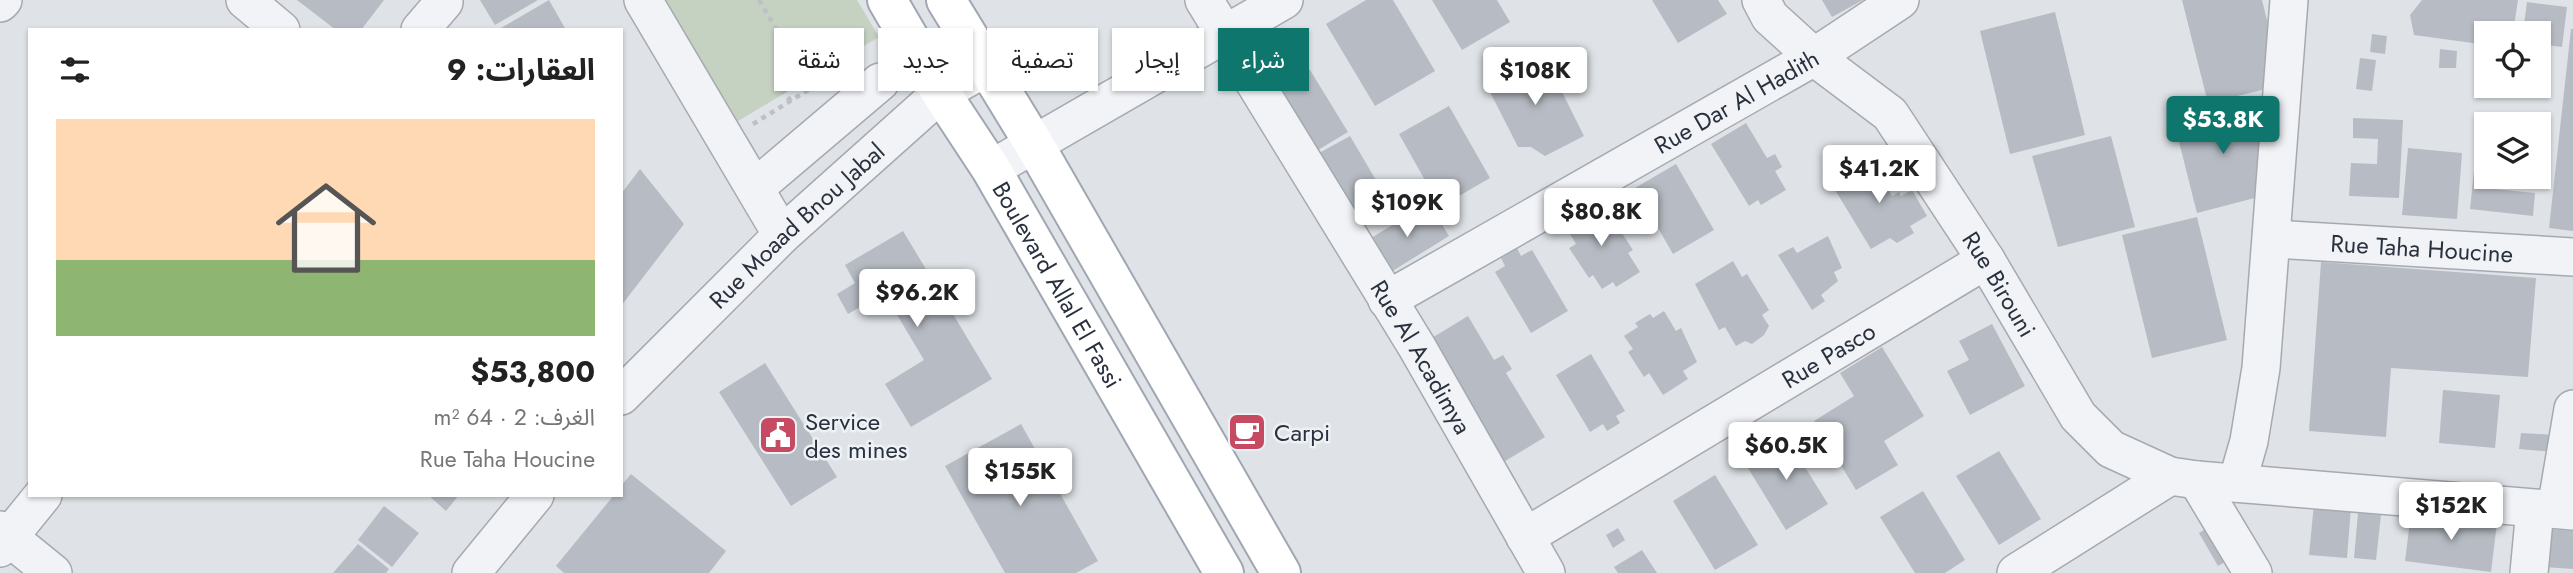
<!DOCTYPE html>
<html lang="ar">
<meta charset="utf-8">
<style>
body{margin:0;font-family:Jost,"Noto Sans Arabic",sans-serif;background:#f6f6f6;color:#222;direction:rtl;height:100vh;display:flex;flex-direction:column;font-size:26px;white-space:nowrap}
*{box-sizing:border-box;margin:0}
p{font-size:23px;color:#767676}
.icon{flex:none;width:38px;height:38px;fill:none;stroke:currentColor;stroke-width:2;stroke-linecap:round;stroke-linejoin:round}
.map{position:relative;flex:1;overflow:hidden;direction:ltr}
.side{position:absolute;left:28px;top:28px;width:595px;height:469px;display:flex;flex-direction:column;background:#fff;border-radius:0px;box-shadow:0 2px 5px #0004;direction:rtl}
.side>*{flex:none}
.hud{position:absolute;left:644px;top:28px;width:665px;height:63px;direction:rtl;display:flex;gap:14px}
.fabs{position:absolute;left:2474px;top:21px;display:grid;gap:14px}
.fabs a{display:grid;place-items:center;width:77px;height:77px;border-radius:0px;background:#fff;box-shadow:0 2px 5px #0004;font-size:35px}
.price{position:absolute;translate:-50% -60px;padding:0 16px;border-radius:7px;background:#fff;color:#222;font-size:23px;line-height:46px;filter:drop-shadow(0 2px 4px #0008)}
.price::after{content:'';position:absolute;left:50%;top:42px;width:21px;height:16px;margin-left:-10px;background:inherit;clip-path:polygon(0 0,100% 0,50% 100%)}
.price.selected{background:#0f766e;color:#fff}
ul{padding:0;list-style:none}
li{display:grid;align-content:center;gap:14px;height:371px;padding:0 28px}
li span{display:grid;place-items:center;height:217px;border-radius:0px;color:#555}
li>.icon{margin-inline-start:auto}
span .icon{width:126px;height:126px;fill:#fffc;stroke-width:1}
li b{font-size:30px}
h2{display:flex;justify-content:space-between;align-items:center;height:84px;padding:0 28px;font-size:30px}
.chip{padding:0 24px;border-radius:0px;background:#fff;box-shadow:0 2px 5px #0004;font-size:24px;line-height:63px}
.chip.selected{background:#0f766e;color:#fff}
.map>svg:first-child{display:block}
.green{fill:#c5d1c1}
.building{fill:#b7bcc4}
.lines{fill:none;stroke-linecap:round;stroke-linejoin:round}
.minor-casing{stroke:#a5aab1;stroke-width:40}
.major-casing{stroke:#9fa7b2;stroke-width:42}
.path{stroke:#bdc1c6;stroke-width:4.5;stroke-dasharray:5 5;stroke-linecap:butt}
.minor{stroke:#f1f3f6;stroke-width:37}
.major{stroke:#fff;stroke-width:38}
.labels{text-anchor:middle;dominant-baseline:central;stroke-width:5;stroke-linejoin:round;paint-order:stroke}
.street-label{font-size:24px;fill:#29313e;stroke:#eef1f5}
.poi-label{font-size:24px;fill:#29313e;stroke:#eef1f5;text-anchor:start}
</style>
<div class="map">
<svg width="2573" height="573" viewBox="0 0 2573 573">
<rect width="100%" height="100%" fill="#dfe3e7"/>
<!-- green -->
<polygon class="green" points="657,0 857,0 879,37 733,124"/>
<!-- building -->
<g class="building">
<polygon points="297,0 384,0 361,30 336,30"/>
<polygon points="480,0 538,0 495,25"/>
<polygon points="549,0 566,30 502,30 501,28"/>
<polygon points="1366,0 1393,0 1435,71 1375,106 1326,24"/>
<polygon points="1432,0 1497,0 1510,22 1462,50"/>
<polygon points="1652,0 1718,0 1727,14 1678,43"/>
<polygon points="1822,0 1863,0 1832,17"/>
<polygon points="2182,0 2262,0 2283,85 2208,103"/>
<polygon points="2422,0 2518,0 2513,33 2487,33 2487,45 2414,35 2410,15"/>
<polygon points="2527,2 2567,7 2562,47 2539,44 2539,33 2523,33"/>
<polygon points="2055,12 2085,135 2010,154 1980,31"/>
<polygon points="2571,29 2573,29 2573,231 2549,228"/>
<polygon points="2372,34 2387,36 2385,54 2370,52"/>
<polygon points="2440,49 2457,51 2456,68 2439,68"/>
<polygon points="1542,52 1584,136 1545,156 1531,147 1518,147 1489,90 1498,85 1493,76"/>
<polygon points="2360,58 2376,60 2372,91 2356,89"/>
<polygon points="1310,70 1348,132 1308,156 1271,93"/>
<polygon points="2250,99 2274,193 2197,213 2173,118"/>
<polygon points="1449,106 1490,178 1440,207 1399,134"/>
<polygon points="2353,118 2403,120 2399,198 2349,196 2351,163 2377,164 2378,139 2353,138"/>
<polygon points="1746,123 1767,158 1775,154 1782,167 1775,171 1786,190 1761,205 1758,200 1749,206 1711,144"/>
<polygon points="1350,136 1393,209 1354,232 1310,158"/>
<polygon points="2111,136 2135,227 2058,247 2032,156"/>
<polygon points="2408,148 2462,153 2457,219 2402,215"/>
<polygon points="2476,151 2487,152 2487,177 2495,177 2494,189 2535,193 2533,216 2470,209"/>
<polygon points="1884,161 1895,179 1885,185 1892,196 1899,192 1901,196 1912,190 1927,216 1910,226 1914,233 1897,243 1890,238 1871,249 1832,185 1870,162 1873,168"/>
<polygon points="1676,164 1714,230 1673,254 1635,188"/>
<polygon points="640,169 684,224 621,306 621,194"/>
<polygon points="1429,203 1449,236 1386,275 1366,241"/>
<polygon points="1588,206 1593,213 1601,208 1611,223 1614,221 1633,250 1628,253 1640,272 1616,287 1613,282 1602,289 1593,275 1589,278 1569,248 1576,244 1566,227 1574,223 1570,217"/>
<polygon points="2197,217 2227,340 2152,358 2122,235"/>
<polygon points="903,231 992,379 911,427 885,384 924,360 884,293 848,314 837,294 855,283 845,265"/>
<polygon points="1828,236 1842,268 1834,272 1838,281 1821,295 1825,301 1812,310 1778,255 1793,247 1797,253"/>
<polygon points="1517,248 1521,256 1532,250 1568,311 1531,333 1495,272 1505,266 1501,258"/>
<polygon points="1733,261 1742,277 1747,274 1769,310 1762,315 1769,326 1764,335 1752,344 1745,341 1736,346 1725,327 1719,330 1695,284"/>
<polygon points="2321,262 2536,278 2528,377 2391,368 2386,437 2309,431"/>
<polygon points="1664,311 1676,331 1681,328 1697,362 1683,371 1688,379 1663,395 1649,373 1644,377 1628,352 1633,349 1624,336 1638,327 1635,323 1650,314 1653,318"/>
<polygon points="1468,316 1494,360 1503,355 1512,369 1506,373 1545,437 1492,469 1417,347"/>
<polygon points="1992,324 2025,386 1970,415 1947,371 1969,360 1959,341"/>
<polygon points="1882,347 1924,416 1884,441 1898,465 1856,490 1814,421 1854,396 1840,373"/>
<polygon points="1591,354 1625,411 1616,416 1620,423 1607,431 1603,424 1590,432 1556,375"/>
<polygon points="765,363 837,477 791,506 719,392"/>
<polygon points="2443,390 2500,395 2495,448 2439,443"/>
<polygon points="1021,424 1098,561 1076,573 1005,573 945,466"/>
<polygon points="2521,433 2556,435 2555,452 2519,449"/>
<polygon points="1785,435 1828,504 1786,530 1743,460"/>
<polygon points="1999,451 2041,519 1999,545 1956,476"/>
<polygon points="631,474 726,551 709,573 564,573 556,566 614,495 621,495 621,486"/>
<polygon points="1715,475 1758,545 1715,570 1673,501"/>
<polygon points="1923,491 1965,560 1945,573 1915,573 1880,517"/>
<polygon points="428,495 459,495 446,511"/>
<polygon points="2314,504 2351,507 2347,558 2309,555"/>
<polygon points="384,506 419,533 392,567 358,540"/>
<polygon points="2358,513 2381,515 2376,560 2354,558"/>
<polygon points="2411,513 2497,523 2491,572 2405,561"/>
<polygon points="2219,521 2238,555 2218,566 2199,533"/>
<polygon points="1618,528 1625,540 1613,548 1606,535"/>
<polygon points="2547,529 2573,531 2573,569 2544,567"/>
<polygon points="358,544 389,569 386,573 333,573"/>
<polygon points="1642,550 1657,573 1618,573 1614,567"/>
</g>
<g class="lines">
<defs>
<g id="minor">
<polyline points="245,0 281,30"/>
<polyline points="643,0 782,235"/>
<path id="s1" d="M 1204,0 L 1417,347 L 1546,573"/>
<path id="s2" d="M 1761,0 L 1770,17 L 1814,57 L 1890,114 L 1986,260 L 2078,416 L 2111,449 L 2170,476 L 2197,480 L 2573,511"/>
<polyline points="0,3 3,0"/>
<polyline points="420,30 444,2"/>
<polyline points="991,169 1284,0"/>
<polyline points="755,188 880,82"/>
<path id="s3" d="M 2272,239 L 2573,257"/>
<path id="s4" d="M 1387,300 L 1814,57 L 1900,0"/>
<path id="s5" d="M 621,396 L 782,235 L 941,93 L 985,68"/>
<polyline points="2197,480 2253,573"/>
<polyline points="2237,483 2249,441 2261,368 2289,0"/>
<polyline points="2556,509 2573,409"/>
<polyline points="0,530 53,573"/>
<path id="s6" d="M 1525,537 L 1986,260"/>
<polyline points="0,548 43,495"/>
<polyline points="471,573 535,495"/>
<polyline points="2016,573 2170,476"/>
<polyline points="2529,573 2535,509"/>
</g>
<g id="major">
<path id="s7" d="M 887,0 L 941,93 L 991,169 L 1224,573"/>
<polyline points="946,0 1034,144 1281,573"/>
</g>
</defs>
<!-- minor casing -->
<use href="#minor" class="minor-casing"/>
<!-- major casing -->
<use href="#major" class="major-casing"/>
<!-- path -->
<g class="path">
<polyline points="759,0 791,54"/>
<path d="M 791,101 C 764,73 788,39 824,53 L 837,72"/>
<polyline points="753,124 844,68"/>
</g>
<!-- minor -->
<use href="#minor" class="minor"/>
<!-- major -->
<use href="#major" class="major"/>
</g>
<!-- icons -->
<defs>
<symbol id="cafe-square" viewBox="-11 -11 22 22"><rect x="-9" y="-9" width="18" height="18" rx="4" fill="#c64a61" stroke="#eef1f5"/><path d="M-5.5-4.5H6V0H3Q3 3.5 0 3.5H-2.5Q-5.5 3.5-5.5 0ZM3-3.2v2h1.7v-2ZM-6 4.5H4V6H-6Z" fill="#fff"/></symbol>
<symbol id="civic-square" viewBox="-11 -11 22 22"><rect x="-9" y="-9" width="18" height="18" rx="4" fill="#c64a61" stroke="#eef1f5"/><path d="M-.6-6.5H3V-4.5H.6V-3L4-1V1h2V6H-6V1h2V-1L-.6-3ZM-1.2 2.5V6h2.4V2.5Z" fill="#fff"/></symbol>
</defs>
<g fill-rule="evenodd">
<use href="#cafe-square" x="1225" y="410" width="44" height="44"/>
<use href="#civic-square" x="756" y="413" width="44" height="44"/>
</g>
<g class="labels">
<!-- street labels -->
<g class="street-label">
<text stroke="none"><textPath href="#s4" startOffset="402">Rue Dar Al Hadith</textPath></text>
<text stroke="none"><textPath href="#s5" startOffset="245">Rue Moaad Bnou Jabal</textPath></text>
<text stroke="none"><textPath href="#s3" startOffset="150">Rue Taha Houcine</textPath></text>
<text stroke="none"><textPath href="#s2" startOffset="376">Rue Birouni</textPath></text>
<text stroke="none"><textPath href="#s7" startOffset="332">Boulevard Allal El Fassi</textPath></text>
<text stroke="none"><textPath href="#s6" startOffset="354">Rue Pasco</textPath></text>
<text stroke="none"><textPath href="#s1" startOffset="418">Rue Al Acadimya</textPath></text>
</g>
<!-- poi labels -->
<g class="poi-label">
<text x="805" y="421">Service<tspan x="805" dy="28">des mines</tspan></text>
<text x="1274" y="432">Carpi</text>
</g>
</g>
</svg>
<div class="fabs">
<a><svg class="icon" aria-label="locate" viewBox="0 0 24 24"><circle cx="12" cy="12" r="6"/><path d="M12 2v4M12 18v4M2 12h4M18 12h4"/></svg></a>
<a><svg class="icon" aria-label="layers" viewBox="0 0 24 24"><path d="M12 4l9 5-9 5-9-5zM3 14l9 5 9-5"/></svg></a>
</div>
<b class="price" style="left:1535px;top:107px">$108K</b>
<b class="price selected" style="left:2223px;top:156px">$53.8K</b>
<b class="price" style="left:1879px;top:205px">$41.2K</b>
<b class="price" style="left:1407px;top:239px">$109K</b>
<b class="price" style="left:1601px;top:248px">$80.8K</b>
<b class="price" style="left:917px;top:329px">$96.2K</b>
<b class="price" style="left:1786px;top:482px">$60.5K</b>
<b class="price" style="left:1020px;top:508px">$155K</b>
<b class="price" style="left:2451px;top:542px">$152K</b>
<div class="hud">
<a class="chip selected">شراء</a>
<a class="chip">إيجار</a>
<a class="chip">تصفية</a>
<a class="chip">جديد</a>
<a class="chip">شقة</a>
</div>
<section class="side">
<h2>العقارات: 9<svg class="icon" aria-label="filters" viewBox="0 0 24 24"><path d="M4 7h16M4 17h16"/><circle cx="9" cy="7" r="2"/><circle cx="15" cy="17" r="2"/></svg></h2>
<ul>
<li><span style="background:linear-gradient(#ffd9b3 65%,#8fb573 0)"><svg class="icon" aria-label="home" viewBox="0 0 24 24"><path d="M3 11l9-7 9 7M6 9v11h12V9"/></svg></span><div><b>$53,800</b><p>الغرف: 2 · 64 m²</p><p>Rue Taha Houcine</p></div></li>
</ul>
</section>
</div>
